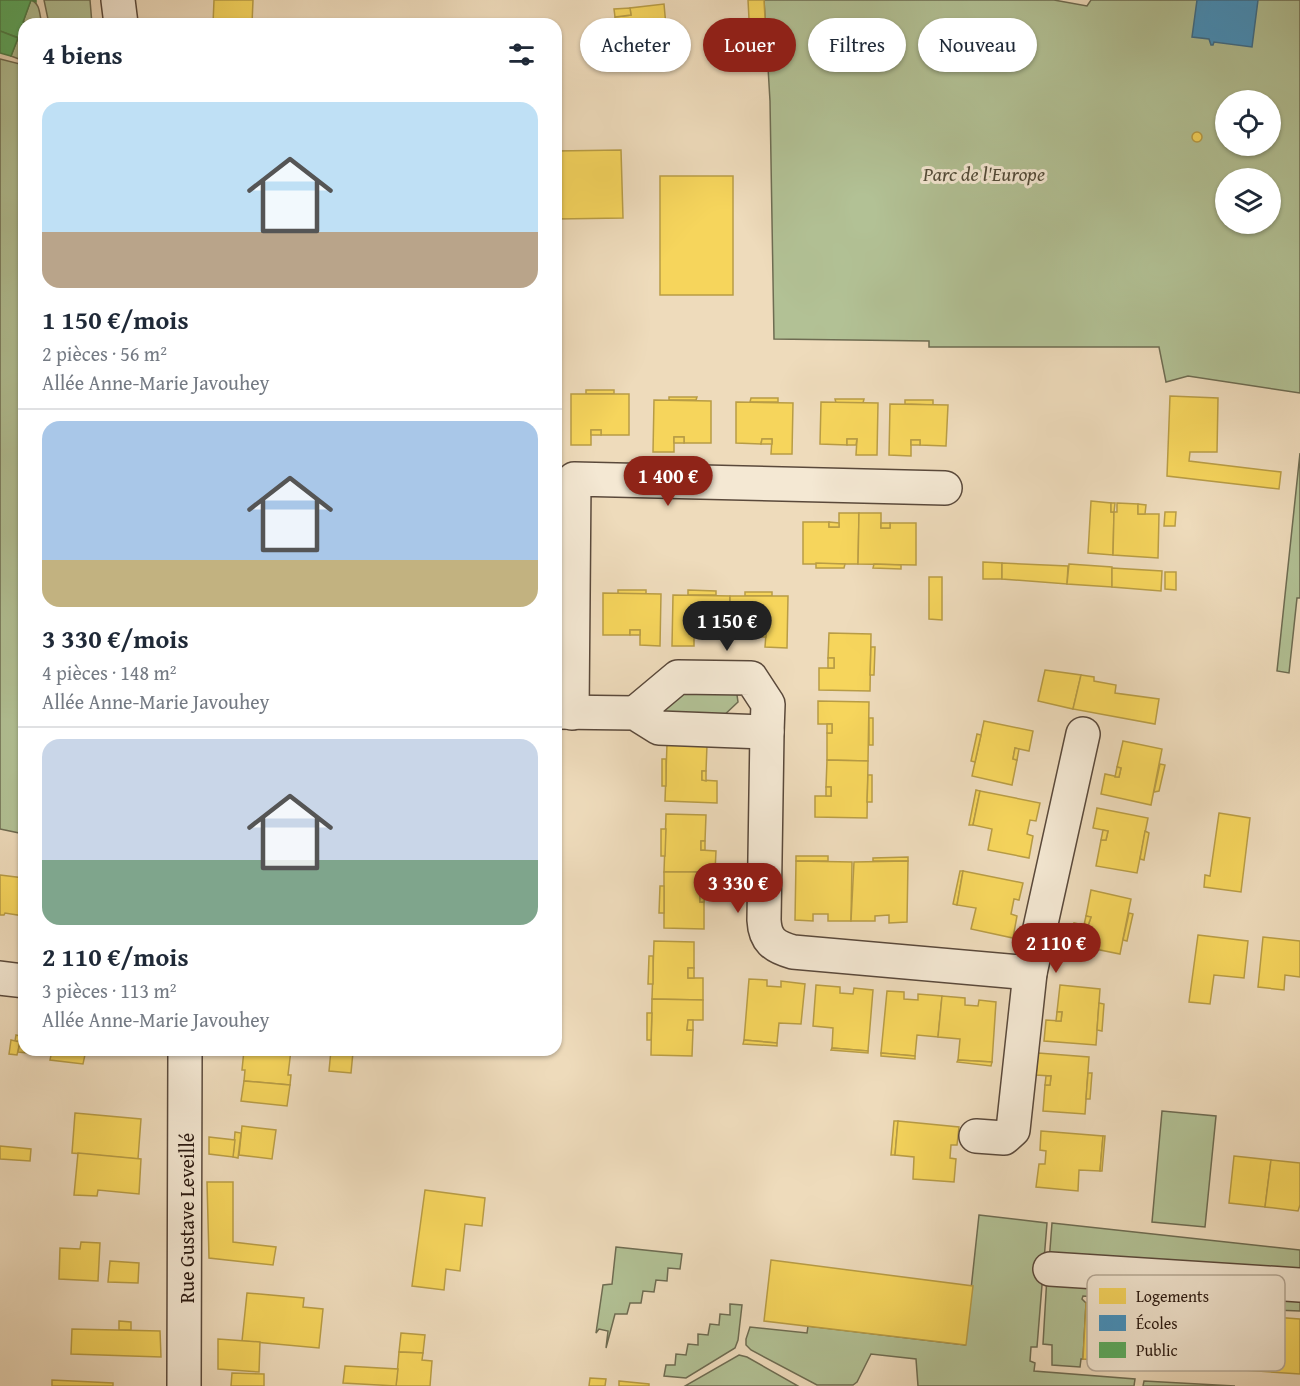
<!DOCTYPE html>
<html lang="fr">
<meta charset="utf-8">
<style>
body{margin:0;font-family:"Gentium Book Plus",serif;background:#f6f6f7;color:#1f2937;height:100vh;display:flex;flex-direction:column;font-size:22px;white-space:nowrap}
*{box-sizing:border-box;margin:0}
p{font-size:20px;color:#747a83}
.icon{flex:none;width:33px;height:33px;fill:none;stroke:currentColor;stroke-width:2;stroke-linecap:round;stroke-linejoin:round}
.map{position:relative;flex:1;overflow:hidden}
.details{position:absolute;left:18px;top:18px;width:544px;height:1038px;display:flex;flex-direction:column;background:#fff;border-radius:18px;box-shadow:0 2px 4px #0004}
.details>*{flex:none}
.guide{position:absolute;left:580px;top:18px;width:570px;height:54px;display:flex;gap:12px}
.tools{position:absolute;left:1215px;top:90px;display:grid;gap:12px}
.tools a{display:grid;place-items:center;width:66px;height:66px;border-radius:50%;background:#fff;box-shadow:0 2px 4px #0004;font-size:30px}
.price{position:absolute;translate:-50% -51px;padding:0 14px;border-radius:21px;background:#8f2418;color:#fff;font-size:20px;line-height:39px;filter:drop-shadow(0 2px 3px #0008)}
.price::after{content:'';position:absolute;left:50%;top:36px;width:18px;height:14px;margin-left:-9px;background:inherit;clip-path:polygon(0 0,100% 0,50% 100%)}
.price.active{background:#222;color:#fff}
ul{padding:0;list-style:none}
li{display:grid;align-content:center;gap:12px;height:318px;padding:0 24px}
li+li{border-top:2px solid #e0e1e3}
li span{display:grid;place-items:center;height:186px;border-radius:18px;color:#555}
li>.icon{margin-inline-start:auto}
span .icon{width:108px;height:108px;fill:#fffc;stroke-width:1}
li b{font-size:26px}
h2{display:flex;justify-content:space-between;align-items:center;height:72px;padding:0 24px;font-size:26px}
.tag{padding:0 21px;border-radius:27px;background:#fff;box-shadow:0 2px 4px #0004;font-size:21px;line-height:54px}
.tag.active{background:#8f2418;color:#fff}
.map>svg:first-child{display:block}
.green{fill:#b2c195;stroke:#6e6c52;stroke-width:1.5;fill-rule:evenodd}
.homes{fill:#f6d55c;stroke:#b89c45;stroke-width:1.5}
.schools{fill:#4393c3;stroke:#3b6e8d;stroke-width:1.5}
.public{fill:#5aae61;stroke:#4b8149;stroke-width:1.5}
.lines{fill:none;stroke-linecap:round;stroke-linejoin:round}
.minor-casing{stroke:#5a493b;stroke-width:36}
.minor{stroke:#f4e8d3;stroke-width:33}
.labels{text-anchor:middle;dominant-baseline:central;stroke-width:6;stroke-linejoin:round;paint-order:stroke}
.park-label{font-size:20px;font-style:italic;fill:#524b38;stroke:#f4e8d3}
.street-label{font-size:20px;fill:#291810;stroke:#f4e8d3}
.key{fill:#f4e8d3;stroke:#b7aa98;stroke-width:1.5}
.key-label{font-size:16px;fill:#291810}
</style>
<div class="map">
<svg width="1300" height="1386" viewBox="0 0 1300 1386">
<rect width="100%" height="100%" fill="#eedbbb"/>
<filter id="stains"><feTurbulence type="fractalNoise" baseFrequency=".00333" numOctaves="4"/><feColorMatrix values="0 0 0 0 .2 0 0 0 0 .09 0 0 0 0 .02 0 0 0 .5 -.17"/></filter>
<radialGradient id="worn" r=".72"><stop offset=".6" stop-color="#630" stop-opacity="0"/><stop offset="1" stop-color="#630" stop-opacity=".3"/></radialGradient>
<!-- green -->
<g class="green">
<path d="M 31,0 C 41,4 39,15 42,24 L 23,22 Z"/>
<polygon points="44,0 90,0 92,24 49,24"/>
<path d="M 764,0 L 1054,0 L 1087,6 L 1091,0 L 1300,0 L 1300,393 L 1188,376 L 1166,382 L 1159,347 L 929,347 L 929,341 L 774,339 L 770,101 ZM 1226,100 L 1270,100 L 1270,146 L 1226,146 ZM 1226,178 L 1270,178 L 1270,224 L 1226,224 Z"/>
<polygon points="22,25 24,26 24,61 11,56 18,38 22,39 23,35 19,33"/>
<polygon points="0,59 24,65 24,834 0,829"/>
<polygon points="1300,453 1300,598 1297,598 1289,673 1277,671"/>
<polygon points="683,688 736,688 738,702 720,719 672,718 663,709"/>
<polygon points="1162,1111 1216,1116 1205,1227 1152,1222"/>
<polygon points="979,1215 1047,1223 1037,1347 1031,1347 1030,1361 1035,1363 1034,1371 1135,1379 1134,1386 918,1386 916,1359 871,1354 857,1382 853,1385 817,1385 751,1350 746,1345 746,1339 750,1327 807,1333 808,1326 965,1345"/>
<polygon points="1052,1223 1300,1250 1300,1277 1049,1262"/>
<polygon points="616,1247 682,1254 680,1269 668,1268 667,1281 656,1280 654,1292 643,1291 641,1303 630,1303 627,1314 615,1314 606,1348 608,1331 599,1329 596,1333 603,1285 612,1284"/>
<polygon points="1047,1276 1300,1295 1300,1311 1275,1310 1273,1317 1226,1313 1227,1306 1083,1296 1082,1299 1086,1303 1083,1359 1081,1359 1080,1367 1052,1365 1052,1345 1043,1344"/>
<polygon points="730,1304 742,1305 738,1340 735,1348 686,1378 664,1376 666,1365 675,1365 676,1354 686,1355 688,1344 698,1345 698,1334 708,1335 710,1324 719,1325 720,1314 730,1315"/>
<polygon points="739,1355 747,1357 798,1386 685,1386"/>
<polygon points="1144,1381 1235,1386 1143,1386"/>
</g>
<!-- homes -->
<g class="homes">
<polygon points="214,0 253,0 252,24 213,24"/>
<polygon points="748,0 764,0 766,37 750,38"/>
<polygon points="664,4 669,59 619,63 615,17 631,15 630,8"/>
<polygon points="630,8 631,15 615,17 614,9"/>
<circle cx="1197" cy="137" r="5"/>
<polygon points="621,150 623,218 556,219 556,151"/>
<rect x="660" y="176" width="73" height="119"/>
<rect x="586" y="390" width="28" height="4"/>
<polygon points="556,393 559,393 558,444 556,444"/>
<polygon points="571,394 629,394 629,435 601,435 601,430 591,430 591,445 571,445"/>
<polygon points="1170,396 1218,398 1217,452 1190,452 1189,461 1281,472 1279,489 1167,476"/>
<polygon points="669,397 697,397 696,400 669,400"/>
<polygon points="751,398 778,398 778,402 750,402"/>
<polygon points="835,399 864,399 863,403 836,403"/>
<polygon points="654,400 711,401 711,443 684,443 684,437 674,437 674,452 653,452"/>
<polygon points="905,400 933,400 933,405 905,404"/>
<polygon points="736,402 793,403 792,454 771,454 772,439 762,439 761,444 736,443"/>
<polygon points="821,402 878,403 877,455 856,455 857,439 847,439 847,445 820,444"/>
<polygon points="890,404 948,405 946,446 920,445 920,440 911,440 911,456 889,455"/>
<rect x="591" y="430" width="10" height="5"/>
<rect x="674" y="437" width="10" height="6"/>
<polygon points="762,439 772,439 772,444 761,444"/>
<polygon points="847,439 857,439 856,445 847,445"/>
<rect x="911" y="440" width="9" height="5"/>
<polygon points="1091,501 1111,503 1111,512 1114,512 1113,555 1088,553"/>
<polygon points="1111,503 1115,503 1114,512 1111,512"/>
<polygon points="1117,503 1138,504 1138,514 1159,514 1158,558 1113,555 1114,512 1117,512"/>
<polygon points="1138,504 1146,505 1145,514 1138,514"/>
<polygon points="1165,512 1176,512 1175,526 1164,526"/>
<polygon points="839,513 859,513 858,564 803,564 803,522 829,522 829,527 839,527"/>
<polygon points="859,513 881,513 881,528 890,528 890,523 916,523 916,565 858,564"/>
<polygon points="829,522 839,523 839,527 829,527"/>
<rect x="881" y="523" width="9" height="5"/>
<polygon points="983,562 1002,563 1002,579 983,579"/>
<polygon points="816,563 845,564 844,568 816,568"/>
<polygon points="1002,563 1068,566 1067,584 1002,579"/>
<polygon points="874,564 901,565 901,569 873,568"/>
<polygon points="1069,564 1112,567 1112,587 1067,584"/>
<polygon points="1112,568 1162,571 1161,591 1112,587"/>
<polygon points="1165,572 1176,572 1176,590 1165,589"/>
<polygon points="929,577 942,577 942,620 929,619"/>
<rect x="618" y="590" width="28" height="4"/>
<polygon points="688,590 716,591 716,595 688,595"/>
<rect x="745" y="592" width="27" height="4"/>
<polygon points="603,593 661,594 660,646 640,645 640,630 630,630 630,635 603,635"/>
<polygon points="673,595 730,596 730,637 703,637 703,632 694,631 694,646 672,646"/>
<polygon points="730,596 788,596 787,648 765,647 766,633 756,633 756,637 730,637"/>
<rect x="630" y="630" width="10" height="5"/>
<polygon points="694,631 703,632 703,637 694,636"/>
<rect x="756" y="633" width="10" height="4"/>
<polygon points="829,633 871,634 870,691 819,690 819,668 834,668 834,658 828,658"/>
<polygon points="871,647 875,647 874,675 870,675"/>
<rect x="828" y="658" width="6" height="10"/>
<polygon points="1045,670 1081,675 1073,709 1038,701"/>
<polygon points="1081,675 1094,677 1094,681 1116,685 1115,693 1159,699 1155,724 1073,709"/>
<polygon points="818,701 869,702 868,761 827,760 827,733 832,733 832,724 818,724"/>
<rect x="869" y="718" width="4" height="27"/>
<polygon points="984,721 1033,731 1029,751 1015,748 1013,759 1017,760 1012,785 972,776"/>
<rect x="827" y="724" width="5" height="9"/>
<polygon points="977,734 981,735 975,762 971,761"/>
<polygon points="1123,741 1162,749 1151,805 1101,794 1105,774 1119,777 1121,768 1117,767"/>
<polygon points="667,744 707,745 706,771 702,771 702,780 717,781 717,803 665,801"/>
<polygon points="1015,748 1019,749 1017,760 1013,759"/>
<rect x="662" y="759" width="4" height="27"/>
<polygon points="827,760 868,761 867,818 815,817 815,796 831,796 831,787 826,787"/>
<polygon points="1160,764 1165,765 1159,791 1154,792"/>
<polygon points="1117,767 1121,768 1119,777 1115,777"/>
<polygon points="702,771 706,771 706,781 702,780"/>
<polygon points="868,775 872,775 872,802 867,802"/>
<rect x="826" y="787" width="5" height="9"/>
<polygon points="976,790 980,791 973,825 969,825"/>
<polygon points="980,791 1040,803 1036,821 1030,820 1027,834 1033,836 1029,858 988,850 992,829 973,825"/>
<polygon points="1097,808 1148,818 1137,873 1096,866 1101,840 1106,840 1108,831 1093,828"/>
<polygon points="1219,813 1250,818 1241,892 1204,887 1205,875 1210,876"/>
<polygon points="666,814 706,815 705,841 701,841 701,850 716,851 715,872 664,872"/>
<polygon points="661,829 666,829 665,856 661,856"/>
<polygon points="1103,830 1108,831 1106,840 1101,840"/>
<polygon points="1145,831 1149,833 1144,860 1140,859"/>
<rect x="701" y="841" width="4" height="9"/>
<rect x="796" y="856" width="32" height="5"/>
<polygon points="908,857 908,861 873,861 873,858"/>
<polygon points="796,861 852,862 851,921 828,921 828,914 813,914 813,921 795,920"/>
<polygon points="908,861 907,922 889,923 889,915 875,916 875,921 851,921 854,862"/>
<polygon points="960,871 963,871 957,905 953,904"/>
<polygon points="963,871 1023,883 1019,900 1014,899 1011,914 1017,916 1013,938 971,929 976,908 957,905"/>
<polygon points="664,872 715,872 715,893 700,893 700,902 704,902 704,929 664,928"/>
<polygon points="0,875 24,878 24,916 5,913 4,915 0,915"/>
<polygon points="660,886 664,886 664,913 659,913"/>
<polygon points="1091,890 1131,899 1120,954 1070,944 1074,923 1088,926 1091,917 1086,916"/>
<polygon points="700,893 705,893 704,902 700,902"/>
<polygon points="1129,913 1133,914 1127,941 1123,940"/>
<polygon points="1086,916 1091,917 1088,926 1084,925"/>
<polygon points="1198,935 1248,941 1244,978 1214,975 1210,1004 1189,1002"/>
<polygon points="1263,937 1300,941 1300,977 1285,975 1284,990 1258,987"/>
<polygon points="654,941 694,942 694,968 688,968 688,978 703,978 703,1000 652,999"/>
<polygon points="649,956 653,956 653,984 648,984"/>
<rect x="688" y="968" width="6" height="10"/>
<polygon points="749,979 767,980 767,986 781,987 781,981 805,984 801,1024 779,1023 777,1043 744,1040"/>
<polygon points="816,985 840,987 840,993 853,994 854,988 873,990 868,1051 832,1048 833,1028 813,1026"/>
<polygon points="1060,985 1100,989 1096,1045 1044,1041 1046,1020 1061,1021 1062,1012 1057,1012"/>
<polygon points="887,991 904,992 904,999 918,1000 918,994 942,996 938,1037 917,1035 915,1056 881,1053"/>
<polygon points="942,996 965,998 965,1005 978,1006 979,1000 996,1002 992,1062 958,1060 960,1039 938,1037"/>
<polygon points="652,999 703,1000 703,1020 688,1020 687,1030 693,1030 692,1056 651,1055"/>
<polygon points="1099,1003 1104,1004 1102,1031 1097,1030"/>
<polygon points="1057,1012 1062,1012 1061,1021 1056,1021"/>
<polygon points="647,1013 652,1013 651,1040 647,1040"/>
<polygon points="688,1020 693,1020 693,1030 687,1030"/>
<polygon points="16,1035 24,1037 24,1042 15,1041"/>
<polygon points="11,1040 20,1042 17,1055 9,1054"/>
<polygon points="744,1040 777,1043 777,1046 743,1044"/>
<polygon points="20,1042 24,1042 24,1050 27,1050 27,1053 18,1052"/>
<polygon points="832,1048 868,1051 868,1053 831,1050"/>
<polygon points="52,1050 86,1050 83,1064 50,1060"/>
<polygon points="244,1050 291,1050 288,1075 291,1075 290,1085 244,1081 245,1070 242,1070"/>
<polygon points="331,1050 353,1052 351,1073 329,1071"/>
<polygon points="881,1053 915,1056 915,1059 881,1056"/>
<polygon points="1038,1053 1089,1057 1085,1114 1043,1111 1045,1085 1050,1085 1051,1076 1036,1075"/>
<polygon points="958,1060 992,1062 991,1066 957,1062"/>
<polygon points="1088,1073 1092,1073 1090,1099 1086,1099"/>
<polygon points="1046,1076 1051,1076 1050,1085 1045,1085"/>
<polygon points="244,1081 290,1085 287,1106 241,1101"/>
<polygon points="75,1113 141,1119 138,1159 72,1153"/>
<polygon points="894,1121 898,1121 895,1155 891,1155"/>
<polygon points="898,1121 959,1127 957,1145 951,1145 950,1158 956,1159 954,1182 913,1179 914,1157 895,1155"/>
<polygon points="242,1126 276,1130 272,1159 239,1155"/>
<polygon points="1041,1131 1103,1136 1100,1171 1079,1170 1078,1191 1036,1187 1039,1164 1045,1164 1046,1151 1040,1150"/>
<polygon points="235,1132 241,1133 238,1158 233,1157"/>
<polygon points="1103,1136 1105,1136 1102,1171 1100,1171"/>
<polygon points="209,1137 235,1140 233,1157 209,1154"/>
<polygon points="0,1146 31,1149 30,1161 0,1159"/>
<polygon points="78,1153 141,1159 139,1194 98,1190 97,1196 74,1195"/>
<polygon points="1234,1156 1271,1160 1265,1207 1229,1203"/>
<polygon points="1271,1160 1300,1163 1300,1205 1298,1211 1265,1207"/>
<polygon points="207,1182 233,1182 233,1242 276,1247 273,1265 209,1258"/>
<polygon points="425,1190 485,1198 482,1226 465,1224 460,1271 446,1269 444,1290 412,1286"/>
<polygon points="81,1242 100,1243 98,1281 59,1279 60,1248 80,1249"/>
<polygon points="771,1260 973,1286 966,1345 764,1321"/>
<polygon points="110,1261 139,1263 138,1283 108,1282"/>
<polygon points="247,1293 304,1298 303,1307 323,1309 319,1348 242,1341"/>
<polygon points="1086,1303 1300,1319 1300,1374 1083,1359"/>
<polygon points="119,1321 131,1322 131,1330 119,1330"/>
<polygon points="72,1329 160,1331 161,1357 71,1354"/>
<polygon points="401,1333 425,1335 423,1353 399,1352"/>
<polygon points="218,1339 260,1342 259,1372 218,1369"/>
<polygon points="399,1352 423,1353 422,1360 432,1361 430,1386 396,1386"/>
<polygon points="345,1366 398,1369 396,1386 343,1383"/>
<polygon points="232,1373 264,1374 264,1386 231,1386"/>
<polygon points="590,1378 606,1379 605,1386 589,1386"/>
<polygon points="52,1380 113,1383 113,1386 52,1386"/>
<polygon points="619,1381 649,1384 649,1386 619,1386"/>
</g>
<!-- schools -->
<polygon class="schools" points="1197,0 1258,0 1252,47 1214,42 1213,45 1211,45 1209,39 1192,37"/>
<!-- public -->
<g class="public">
<polygon points="0,0 36,0 36,2 31,0 23,22 30,24 22,25 19,33 24,35 22,39 0,31"/>
<polygon points="0,31 18,38 11,56 0,53"/>
</g>
<g class="lines">
<defs>
<g id="minor">
<polyline points="118,0 121,24"/>
<path d="M 556,712 L 635,713 L 659,728 L 767,732 L 764,920 C 765,940 774,947 793,952 L 1030,973"/>
<polyline points="572,713 574,479 945,488"/>
<polyline points="635,713 678,677 751,678 768,704 767,732"/>
<polyline points="0,978 24,981"/>
<polyline points="976,1136 1004,1138 1013,1130 1030,973 1083,734"/>
<polyline points="1050,1269 1300,1285"/>
<polyline points="184,1386 185,1050"/>
</g>
</defs>
<!-- minor casing -->
<use href="#minor" class="minor-casing"/>
<!-- minor -->
<use href="#minor" class="minor"/>
</g>
<g class="labels">
<!-- park labels -->
<g class="park-label">
<text x="984" y="173">Parc de l'Europe</text>
</g>
<!-- street labels -->
<g class="street-label">
<text transform="translate(186 1218) rotate(-90)">Rue Gustave Leveillé</text>
</g>
</g>
<!-- legend -->
<rect x="1087" y="1275" width="198" height="96" rx="9" class="key"/>
<rect x="1099" y="1288" width="27" height="16" fill="#f6d55c"/>
<rect x="1099" y="1315" width="27" height="16" fill="#4393c3"/>
<rect x="1099" y="1342" width="27" height="16" fill="#5aae61"/>
<g class="key-label">
<text x="1136" y="1302">Logements</text>
<text x="1136" y="1329">Écoles</text>
<text x="1136" y="1356">Public</text>
</g>
<rect width="100%" height="100%" filter="url(#stains)"/>
<rect width="100%" height="100%" fill="url(#worn)"/>
</svg>
<div class="tools">
<a><svg class="icon" aria-label="locate" viewBox="0 0 24 24"><circle cx="12" cy="12" r="6"/><path d="M12 2v4M12 18v4M2 12h4M18 12h4"/></svg></a>
<a><svg class="icon" aria-label="layers" viewBox="0 0 24 24"><path d="M12 4l9 5-9 5-9-5zM3 14l9 5 9-5"/></svg></a>
</div>
<b class="price" style="left:668px;top:507px">1 400 €</b>
<b class="price active" style="left:727px;top:652px">1 150 €</b>
<b class="price" style="left:738px;top:914px">3 330 €</b>
<b class="price" style="left:1056px;top:974px">2 110 €</b>
<div class="guide">
<a class="tag">Acheter</a>
<a class="tag active">Louer</a>
<a class="tag">Filtres</a>
<a class="tag">Nouveau</a>
</div>
<section class="details">
<h2>4 biens<svg class="icon" aria-label="filters" viewBox="0 0 24 24"><path d="M4 7h16M4 17h16"/><circle cx="9" cy="7" r="2"/><circle cx="15" cy="17" r="2"/></svg></h2>
<ul>
<li><span style="background:linear-gradient(#bfe0f5 70%,#b9a48a 0)"><svg class="icon" aria-label="home" viewBox="0 0 24 24"><path d="M3 11l9-7 9 7M6 9v11h12V9"/></svg></span><div><b>1 150 €/mois</b><p>2 pièces · 56 m²</p><p>Allée Anne-Marie Javouhey</p></div></li>
<li><span style="background:linear-gradient(#a9c7e8 75%,#c2b280 0)"><svg class="icon" aria-label="home" viewBox="0 0 24 24"><path d="M3 11l9-7 9 7M6 9v11h12V9"/></svg></span><div><b>3 330 €/mois</b><p>4 pièces · 148 m²</p><p>Allée Anne-Marie Javouhey</p></div></li>
<li><span style="background:linear-gradient(#c9d6e8 65%,#7fa58c 0)"><svg class="icon" aria-label="home" viewBox="0 0 24 24"><path d="M3 11l9-7 9 7M6 9v11h12V9"/></svg></span><div><b>2 110 €/mois</b><p>3 pièces · 113 m²</p><p>Allée Anne-Marie Javouhey</p></div></li>
</ul>
</section>
</div>
